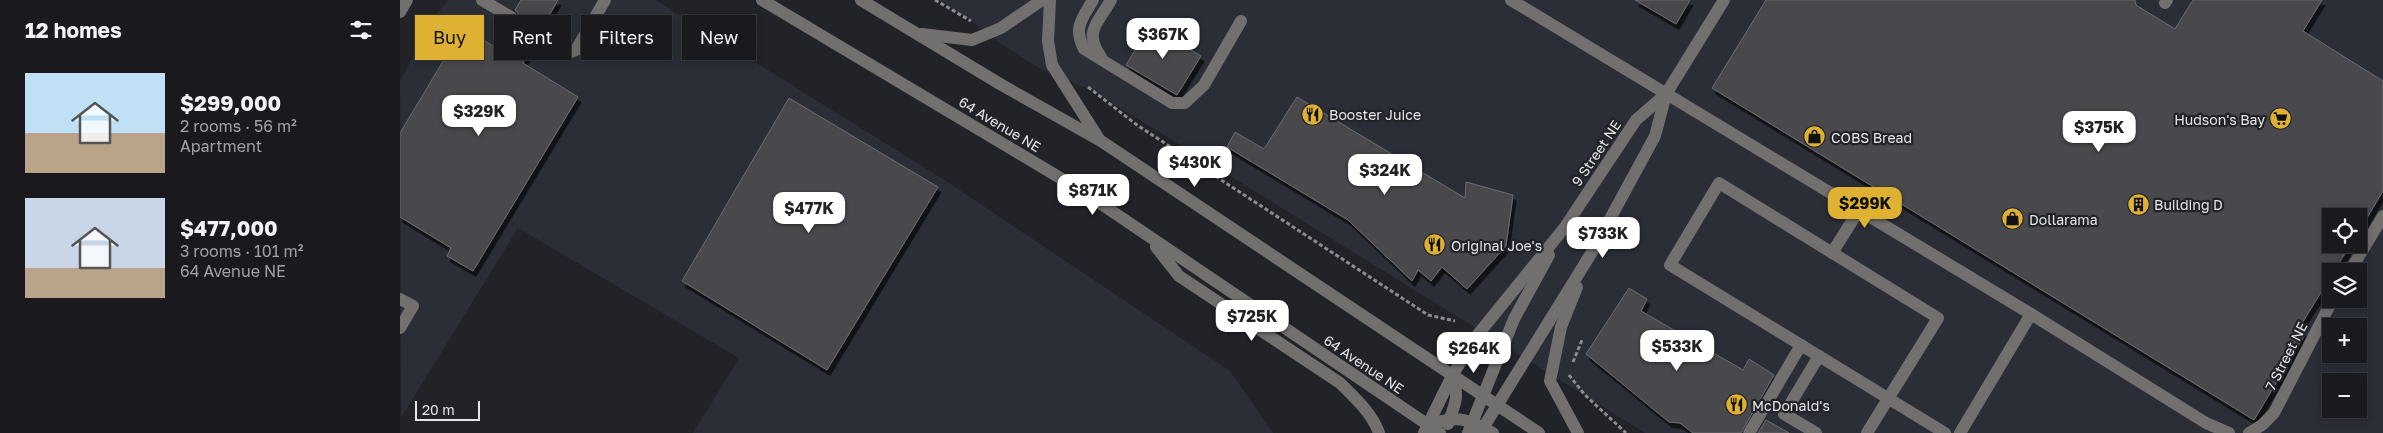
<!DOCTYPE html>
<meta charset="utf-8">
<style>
body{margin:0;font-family:"Golos Text",sans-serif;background:#232327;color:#f1f3f6;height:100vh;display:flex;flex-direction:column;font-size:19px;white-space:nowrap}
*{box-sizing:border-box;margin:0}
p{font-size:16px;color:#9fa1a4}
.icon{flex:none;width:28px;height:28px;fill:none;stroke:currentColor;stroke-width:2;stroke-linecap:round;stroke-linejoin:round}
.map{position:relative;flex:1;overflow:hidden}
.drawer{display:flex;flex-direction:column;background:#1a1a1e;width:400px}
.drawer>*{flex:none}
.top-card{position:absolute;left:15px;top:15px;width:475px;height:45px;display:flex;gap:10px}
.fabs{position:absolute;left:1922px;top:208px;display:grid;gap:10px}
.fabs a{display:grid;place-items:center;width:45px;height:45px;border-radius:0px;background:#1a1a1e;box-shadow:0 2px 8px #0003,0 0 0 1px #38383c;font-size:25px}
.scale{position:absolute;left:15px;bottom:12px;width:65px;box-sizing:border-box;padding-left:5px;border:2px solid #e5e6e9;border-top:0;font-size:14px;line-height:18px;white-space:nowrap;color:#e5e6e9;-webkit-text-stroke:4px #222328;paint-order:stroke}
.price{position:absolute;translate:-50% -42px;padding:0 11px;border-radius:10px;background:#fff;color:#222;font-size:16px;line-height:32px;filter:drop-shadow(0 1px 2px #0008)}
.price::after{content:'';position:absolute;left:50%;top:30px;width:15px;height:11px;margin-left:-8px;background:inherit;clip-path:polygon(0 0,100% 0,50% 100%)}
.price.selected{background:#deb133;color:#111}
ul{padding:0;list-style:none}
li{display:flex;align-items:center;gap:15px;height:125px;padding:0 25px}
li span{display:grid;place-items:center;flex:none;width:140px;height:100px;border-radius:0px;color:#555}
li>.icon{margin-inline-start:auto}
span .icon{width:60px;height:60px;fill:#fffc;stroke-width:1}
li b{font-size:21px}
h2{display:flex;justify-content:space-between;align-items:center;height:60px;padding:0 25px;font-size:21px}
.pill{padding:0 18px;border-radius:0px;background:#1a1a1e;box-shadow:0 2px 8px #0003,0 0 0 1px #38383c;font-size:18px;line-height:45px}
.pill.selected{background:#deb133;color:#111}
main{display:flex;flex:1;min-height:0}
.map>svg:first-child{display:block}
.built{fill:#2b2d37;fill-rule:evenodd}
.building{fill:#48494e;stroke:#696b70;filter:url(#shadow)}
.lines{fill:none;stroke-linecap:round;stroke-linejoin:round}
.minor-tunnel{stroke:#3f4045;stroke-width:12;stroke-dasharray:12 6;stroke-linecap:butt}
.path{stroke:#8b8c90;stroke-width:3;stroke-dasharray:4 2.5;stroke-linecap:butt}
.minor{stroke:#71706e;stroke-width:12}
.labels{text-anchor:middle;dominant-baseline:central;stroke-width:4.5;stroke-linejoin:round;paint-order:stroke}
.poi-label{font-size:14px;fill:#e5e6e9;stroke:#222328;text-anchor:start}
.street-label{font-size:14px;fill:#e5e6e9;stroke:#222328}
</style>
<main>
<section class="drawer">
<h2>12 homes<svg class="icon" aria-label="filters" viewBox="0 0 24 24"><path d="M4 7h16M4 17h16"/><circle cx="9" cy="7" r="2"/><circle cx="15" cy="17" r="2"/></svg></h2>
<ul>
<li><span style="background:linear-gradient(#bfe0f5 60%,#b9a48a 0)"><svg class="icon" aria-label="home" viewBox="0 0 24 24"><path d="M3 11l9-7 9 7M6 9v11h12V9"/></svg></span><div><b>$299,000</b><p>2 rooms · 56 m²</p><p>Apartment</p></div></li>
<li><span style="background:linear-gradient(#c9d6e8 70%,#b9a48a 0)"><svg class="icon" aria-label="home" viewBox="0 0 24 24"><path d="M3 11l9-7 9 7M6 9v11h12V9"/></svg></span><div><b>$477,000</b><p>3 rooms · 101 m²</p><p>64 Avenue NE</p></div></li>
</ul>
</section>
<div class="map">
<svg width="1983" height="433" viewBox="0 0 1983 433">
<defs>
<filter id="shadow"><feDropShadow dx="3" dy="5.5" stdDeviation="0" flood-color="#0009"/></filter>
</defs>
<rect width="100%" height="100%" fill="#222328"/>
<!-- built -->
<g class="built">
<polygon points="49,0 255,0 546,181 830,371 873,433 293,433 339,358 118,228 1,418 0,81 38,12"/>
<path d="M 538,0 L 1983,0 L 1983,433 L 1245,433 L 693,91 L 639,68 L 603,45 L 571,21 ZM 1931,216 L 1959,216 L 1959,244 L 1931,244 ZM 1931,271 L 1959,271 L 1959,299 L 1931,299 ZM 1931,326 L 1959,326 L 1959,354 L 1931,354 ZM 1931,381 L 1959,381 L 1959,409 L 1931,409 Z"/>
</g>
<!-- building -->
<g class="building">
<polygon points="121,0 158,0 143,26 138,25 131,29 131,37 135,40 123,63 178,97 73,271 47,256 51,248 0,217 0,133 63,28 95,47 107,24 115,24 118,21 118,13 115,10"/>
<polygon points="1235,0 1290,0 1276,24"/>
<polygon points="1366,0 1735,0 1736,5 1775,29 1793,0 1922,0 1903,31 1983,81 1983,191 1959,231 1959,216 1931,216 1931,244 1951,244 1934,271 1931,271 1931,276 1899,328 1906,333 1854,420 1312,88"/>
<polygon points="750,25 801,56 777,95 726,65"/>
<polygon points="897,97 1065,198 1066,182 1113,195 1106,246 1067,289 1042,267 1031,281 1018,270 1012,281 948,220 827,147 835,132 864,149"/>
<polygon points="389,98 538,187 427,370 282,281"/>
<polygon points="1229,288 1247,299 1241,311 1343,370 1349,359 1374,375 1341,433 1293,433 1280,423 1269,422 1186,354"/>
<polygon points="1366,420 1389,433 1358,433"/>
</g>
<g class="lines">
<!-- minor-tunnel -->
<polyline class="minor-tunnel" points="111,17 138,33"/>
<!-- path -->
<g class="path">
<polyline points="535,0 571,21"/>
<polyline points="688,87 737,125 1028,315 1055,321"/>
<polyline points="1173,362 1182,340"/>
<polyline points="1169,375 1185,395 1226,433"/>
</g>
<!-- minor -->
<g class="minor">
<polyline points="82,0 111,17"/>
<polyline points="362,0 682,191 1040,433"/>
<polyline points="461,0 600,84 701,141 1139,433"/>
<polyline points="650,0 648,41 652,65 699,139"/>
<path d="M 693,0 C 682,19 673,27 684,49 L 772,103 L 785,103 L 804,85 L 841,21"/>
<polyline points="1111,0 1631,314 1806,423 1829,433"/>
<polyline points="1765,3 1767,0"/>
<polyline points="0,12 7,0"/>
<polyline points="138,33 171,52 176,50 205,0"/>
<polyline points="522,34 572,40 601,28 642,0"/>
<path d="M 701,57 C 683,32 698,23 711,0"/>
<path d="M 756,247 L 779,276 L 940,383 C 955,398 972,413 979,433"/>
<polyline points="1432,253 1459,210"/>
<polyline points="1950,271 1983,216"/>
<polyline points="1177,287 1161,327 1150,381 1178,433"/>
<polyline points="0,299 13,306 0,328"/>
<path d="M 1048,424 C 1055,403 1060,397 1052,376"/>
<path d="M 1028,425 C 1057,415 1066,418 1093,433"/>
<polyline points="1024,433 1052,376 1075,338 1165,227 1236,120 1266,94 1324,0"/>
<polyline points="1068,433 1114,319 1149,255"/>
<polyline points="1080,433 1192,252 1255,136 1266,94"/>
<polyline points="1349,433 1401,345"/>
<polyline points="1416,433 1384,414 1419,356"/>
<polyline points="1467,433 1538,318 1319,183 1270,265 1545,433"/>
<polyline points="1560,433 1631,314"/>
<polyline points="1849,433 1862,425 1874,413 1933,299"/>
</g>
</g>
<!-- icons -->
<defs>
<symbol id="restaurant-disc" viewBox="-11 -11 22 22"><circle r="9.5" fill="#deb133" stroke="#222328"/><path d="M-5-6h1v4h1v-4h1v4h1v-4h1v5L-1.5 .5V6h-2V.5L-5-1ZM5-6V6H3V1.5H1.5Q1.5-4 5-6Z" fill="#111"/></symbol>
<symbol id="supermarket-disc" viewBox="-11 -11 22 22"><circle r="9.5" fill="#deb133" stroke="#222328"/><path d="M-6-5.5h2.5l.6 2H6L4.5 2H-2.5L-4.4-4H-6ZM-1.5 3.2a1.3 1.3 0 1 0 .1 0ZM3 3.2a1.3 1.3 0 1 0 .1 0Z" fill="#111"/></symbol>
<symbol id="shop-disc" viewBox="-11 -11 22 22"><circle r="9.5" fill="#deb133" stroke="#222328"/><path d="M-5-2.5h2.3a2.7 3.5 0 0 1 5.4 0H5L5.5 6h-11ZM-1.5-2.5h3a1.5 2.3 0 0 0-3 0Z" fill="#111"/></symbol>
<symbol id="building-disc" viewBox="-11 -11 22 22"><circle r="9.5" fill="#deb133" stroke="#222328"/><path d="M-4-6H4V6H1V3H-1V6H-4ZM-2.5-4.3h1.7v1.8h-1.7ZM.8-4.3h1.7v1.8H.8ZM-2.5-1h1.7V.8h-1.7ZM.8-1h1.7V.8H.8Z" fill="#111"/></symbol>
</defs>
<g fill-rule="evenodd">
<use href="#restaurant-disc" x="900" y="102" width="25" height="25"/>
<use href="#supermarket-disc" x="1868" y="106" width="25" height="25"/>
<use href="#shop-disc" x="1402" y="124" width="25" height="25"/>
<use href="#building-disc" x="1726" y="192" width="25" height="25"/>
<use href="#shop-disc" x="1600" y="206" width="25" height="25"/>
<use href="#restaurant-disc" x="1022" y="232" width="25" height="25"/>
<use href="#restaurant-disc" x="1324" y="392" width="25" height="25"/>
</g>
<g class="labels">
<!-- poi labels -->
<g class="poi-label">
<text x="929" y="114">Booster Juice</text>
<text x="1865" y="119" text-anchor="end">Hudson's Bay</text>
<text x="1431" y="137">COBS Bread</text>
<text x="1754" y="204">Building D</text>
<text x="1629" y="219">Dollarama</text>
<text x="1051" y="245">Original Joe's</text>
<text x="1352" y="405">McDonald's</text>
</g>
<!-- street labels -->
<g class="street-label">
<text transform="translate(600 124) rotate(31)">64 Avenue NE</text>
<text transform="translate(1196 153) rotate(-56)">9 Street NE</text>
<text transform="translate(1886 356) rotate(-63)">7 Street NE</text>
<text transform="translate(964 364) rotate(34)">64 Avenue NE</text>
</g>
</g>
</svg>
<div class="fabs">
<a><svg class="icon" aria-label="locate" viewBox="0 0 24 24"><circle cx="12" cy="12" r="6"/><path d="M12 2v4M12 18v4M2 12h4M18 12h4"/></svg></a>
<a><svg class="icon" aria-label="layers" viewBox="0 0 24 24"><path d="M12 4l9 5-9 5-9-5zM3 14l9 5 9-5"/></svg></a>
<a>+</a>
<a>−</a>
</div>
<div class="scale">20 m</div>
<b class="price" style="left:763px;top:60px">$367K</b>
<b class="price" style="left:79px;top:137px">$329K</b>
<b class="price" style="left:1699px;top:153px">$375K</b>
<b class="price" style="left:795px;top:188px">$430K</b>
<b class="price" style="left:985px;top:196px">$324K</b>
<b class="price" style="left:693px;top:216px">$871K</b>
<b class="price selected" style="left:1465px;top:229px">$299K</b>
<b class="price" style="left:409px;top:234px">$477K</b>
<b class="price" style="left:1203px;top:259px">$733K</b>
<b class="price" style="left:852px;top:342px">$725K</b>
<b class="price" style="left:1277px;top:372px">$533K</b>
<b class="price" style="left:1074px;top:374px">$264K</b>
<div class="top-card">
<a class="pill selected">Buy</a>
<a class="pill">Rent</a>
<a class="pill">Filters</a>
<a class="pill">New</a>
</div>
</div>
</main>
